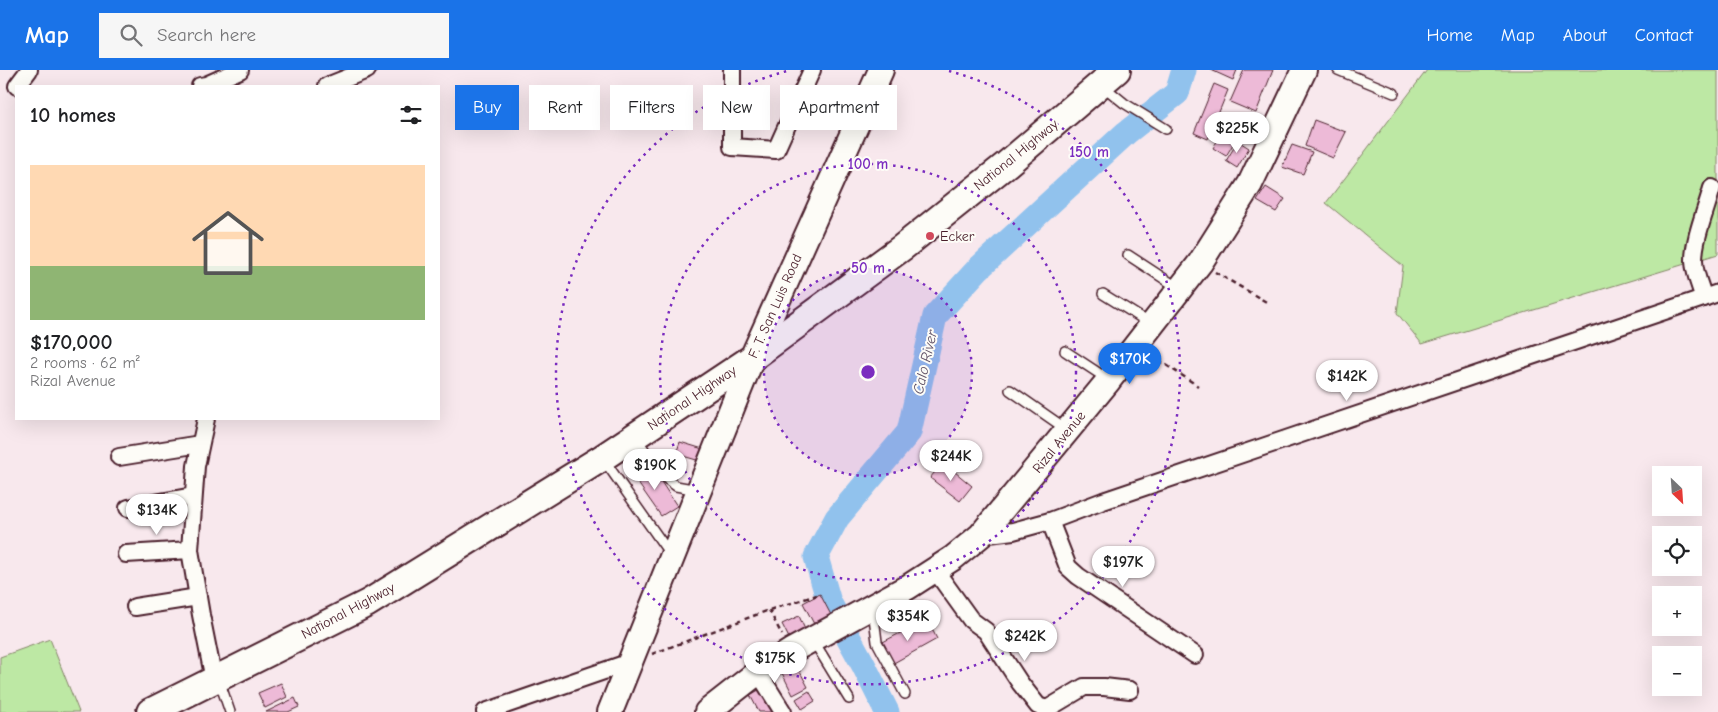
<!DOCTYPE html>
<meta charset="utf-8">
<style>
body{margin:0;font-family:"Comic Neue",sans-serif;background:#f6f6f6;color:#202124;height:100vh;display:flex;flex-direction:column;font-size:19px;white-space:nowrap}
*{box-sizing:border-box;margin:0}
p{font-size:16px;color:#757577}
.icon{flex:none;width:28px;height:28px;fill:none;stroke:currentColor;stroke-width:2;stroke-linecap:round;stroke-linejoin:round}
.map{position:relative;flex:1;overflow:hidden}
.panel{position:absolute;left:15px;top:15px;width:425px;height:335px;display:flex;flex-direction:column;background:#fff;border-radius:0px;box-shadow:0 5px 20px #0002}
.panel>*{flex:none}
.hud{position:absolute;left:455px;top:15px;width:475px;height:45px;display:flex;gap:10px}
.needle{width:32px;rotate:155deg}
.controls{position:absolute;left:1652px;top:396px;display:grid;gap:10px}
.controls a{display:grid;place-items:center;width:50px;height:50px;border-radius:0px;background:#fff;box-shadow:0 5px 20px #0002;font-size:25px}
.price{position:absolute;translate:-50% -42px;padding:0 11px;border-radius:18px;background:#fff;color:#222;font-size:16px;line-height:32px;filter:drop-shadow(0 1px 2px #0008)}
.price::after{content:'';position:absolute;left:50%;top:30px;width:15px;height:11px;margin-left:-8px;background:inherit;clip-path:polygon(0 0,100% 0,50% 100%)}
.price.current{background:#1a73e8;color:#fff}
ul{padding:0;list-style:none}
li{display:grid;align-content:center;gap:10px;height:265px;padding:0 15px}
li+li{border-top:1px solid #e0e0e0}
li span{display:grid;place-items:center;height:155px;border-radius:0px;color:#555}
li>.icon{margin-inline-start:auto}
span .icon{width:90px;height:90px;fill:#fffc;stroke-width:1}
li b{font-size:21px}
h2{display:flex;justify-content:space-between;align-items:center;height:60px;padding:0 15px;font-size:21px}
.chip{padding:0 18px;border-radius:0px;background:#fff;box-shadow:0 5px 20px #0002;font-size:18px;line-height:45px}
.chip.current{background:#1a73e8;color:#fff}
header{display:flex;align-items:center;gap:30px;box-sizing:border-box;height:70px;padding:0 25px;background:#1a73e8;color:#fff}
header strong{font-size:24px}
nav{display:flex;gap:28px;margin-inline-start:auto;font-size:18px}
.search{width:350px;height:45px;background:#f6f6f6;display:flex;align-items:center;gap:12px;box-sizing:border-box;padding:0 18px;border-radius:0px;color:#757577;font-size:19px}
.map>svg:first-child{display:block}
.green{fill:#bde8a4;stroke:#848468}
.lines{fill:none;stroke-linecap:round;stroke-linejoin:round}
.river{stroke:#91c2ed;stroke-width:25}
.building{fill:#edbad7;stroke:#4a1f2b}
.service-casing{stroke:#4a1f2b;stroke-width:12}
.minor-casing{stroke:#4a1f2b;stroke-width:20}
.secondary-casing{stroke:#4a1f2b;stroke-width:28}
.primary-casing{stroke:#4a1f2b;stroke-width:30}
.path{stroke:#4a1f2b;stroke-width:2.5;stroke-dasharray:5 4;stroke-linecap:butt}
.service{stroke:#fdfcf7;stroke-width:9}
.minor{stroke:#fdfcf7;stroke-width:16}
.secondary{stroke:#fdfcf7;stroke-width:24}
.primary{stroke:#fdfcf7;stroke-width:26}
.ring{fill:none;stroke:#7b2cbf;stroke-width:2.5;stroke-dasharray:2.5 5}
.poi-dot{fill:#d1495b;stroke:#fdfcf7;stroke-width:2}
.labels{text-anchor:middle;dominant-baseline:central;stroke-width:4;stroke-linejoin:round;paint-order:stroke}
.street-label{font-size:14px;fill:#4a1f2b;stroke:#fdfcf7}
.poi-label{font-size:14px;fill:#4a1f2b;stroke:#fdfcf7;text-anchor:start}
.water-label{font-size:15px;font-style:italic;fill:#5f5065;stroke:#fdfcf7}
.centre{fill:#7b2cbf;stroke:#fdfcf7;stroke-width:2.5}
.ring-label{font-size:15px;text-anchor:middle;font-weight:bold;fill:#7b2cbf;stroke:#fdfcf7;stroke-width:4;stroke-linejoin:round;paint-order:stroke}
</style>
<header>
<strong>Map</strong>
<div class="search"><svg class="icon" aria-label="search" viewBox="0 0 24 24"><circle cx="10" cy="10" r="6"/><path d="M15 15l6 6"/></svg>Search here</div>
<nav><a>Home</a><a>Map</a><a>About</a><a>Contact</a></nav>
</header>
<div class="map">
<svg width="1718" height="642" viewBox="0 0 1718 642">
<rect width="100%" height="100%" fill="#f8e8ed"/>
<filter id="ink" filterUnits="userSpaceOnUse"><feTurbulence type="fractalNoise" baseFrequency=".02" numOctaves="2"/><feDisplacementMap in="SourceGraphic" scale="10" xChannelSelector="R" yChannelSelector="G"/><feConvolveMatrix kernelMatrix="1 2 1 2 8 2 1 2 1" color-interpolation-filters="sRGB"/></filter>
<g filter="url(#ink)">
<!-- green -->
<g class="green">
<polygon points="1427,0 1718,0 1718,184 1422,274 1397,243 1403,196 1326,133"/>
<polygon points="50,569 79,642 0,642 0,587"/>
</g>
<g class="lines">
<!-- river -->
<polyline class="river" points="887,642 863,594 829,532 816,487 837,448 909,362 935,246 978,199 1126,63 1177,23 1184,0"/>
</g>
<!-- building -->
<g class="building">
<polygon points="1211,0 1237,0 1233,10"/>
<polygon points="1244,0 1273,0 1256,43 1230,32"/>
<polygon points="1214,14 1228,20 1208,69 1194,63"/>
<polygon points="1314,50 1346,62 1333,88 1305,76"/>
<polygon points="1225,58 1238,66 1226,86 1213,78"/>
<polygon points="1238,71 1249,78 1237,98 1226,91"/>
<polygon points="1292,75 1312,82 1303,104 1282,97"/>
<polygon points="1266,117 1285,129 1276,142 1257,131"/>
<polygon points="680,372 703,379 700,391 676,384"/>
<polygon points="943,392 972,416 960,431 930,408"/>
<polygon points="650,395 677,436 661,446 633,406"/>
<polygon points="820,524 831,545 814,554 803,533"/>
<polygon points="799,546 807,564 791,572 782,554"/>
<polygon points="927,549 937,569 890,595 879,574"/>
<polygon points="797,596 808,617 793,625 782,603"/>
<polygon points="281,613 287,627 265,638 258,623"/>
<polygon points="764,617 778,642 759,642 750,625"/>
<polygon points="809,621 815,631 802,639 796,629"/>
<polygon points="295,628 299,637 288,642 266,642"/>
</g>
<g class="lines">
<defs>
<g id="service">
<polyline points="1338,0 1394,23"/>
<polyline points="1103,16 1124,33 1166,59"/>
<polyline points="1128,185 1180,219"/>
<polyline points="1103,224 1151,254"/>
<polyline points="1065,281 1109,310"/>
<polyline points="1010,320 1066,359"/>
<polyline points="635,367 664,407 676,416 698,420"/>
<polyline points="604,390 670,484"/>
<polyline points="873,538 877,572 905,624"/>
<polyline points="813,570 849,629"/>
<polyline points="219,610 230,642"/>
</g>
<g id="minor">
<polyline points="732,0 732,77 776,80 812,0"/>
<polyline points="17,16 29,0"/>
<polyline points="200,16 206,15 240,0"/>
<polyline points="327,16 367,0"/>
<path d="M 1704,228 C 1700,216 1694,203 1694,190 C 1694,168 1706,140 1712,118"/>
<polyline points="206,349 196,396 190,480 201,545 214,610"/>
<polyline points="119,387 200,374"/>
<polyline points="128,438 193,426"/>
<polyline points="1050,451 1068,497 1078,506 1195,585"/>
<polyline points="981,465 1013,461 1050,451 1103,431 1718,223"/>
<polyline points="126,484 190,480"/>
<polyline points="935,500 971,550 986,561 1020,613 1038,636 1047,639 1084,617 1104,617 1130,620"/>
<polyline points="135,537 198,527"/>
<polyline points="758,602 783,642"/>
<polyline points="485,642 630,592"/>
</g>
<g id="secondary">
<polyline points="610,642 752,288 881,0"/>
<polyline points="707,642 758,602 791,581 908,517 953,488 981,465 1109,310 1200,193 1250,114 1304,0"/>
</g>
<polyline id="primary" points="150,642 368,533 602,388 752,288 903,177 1007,94 1117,0"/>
</defs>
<!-- service casing -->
<use href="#service" class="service-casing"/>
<!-- minor casing -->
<use href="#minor" class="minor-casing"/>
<!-- secondary casing -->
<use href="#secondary" class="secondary-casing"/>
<!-- primary casing -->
<use href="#primary" class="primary-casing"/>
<!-- path -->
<g class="path">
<polyline points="1215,202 1268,233"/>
<polyline points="1151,285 1198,316"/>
<polyline points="769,540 782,565"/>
<polyline points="652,584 769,540 817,525"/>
</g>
<!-- service -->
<use href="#service" class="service"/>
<!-- minor -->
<use href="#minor" class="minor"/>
<!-- secondary -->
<use href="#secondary" class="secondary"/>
<!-- primary -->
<use href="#primary" class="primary"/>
</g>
</g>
<!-- distance rings -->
<circle cx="868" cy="302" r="104" fill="#7b2cbf" fill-opacity=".12"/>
<g class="ring">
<circle cx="868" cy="302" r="104"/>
<circle cx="868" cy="302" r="208"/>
<path d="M949 1A312 312 0 1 1 787 1"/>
</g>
<!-- markers -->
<circle class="poi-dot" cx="930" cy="166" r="5"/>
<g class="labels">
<!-- street labels -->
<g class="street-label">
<text transform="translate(1016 85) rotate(-39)">National Highway</text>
<text transform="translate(775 236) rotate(-66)">F. T. San Luis Road</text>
<text transform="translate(692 328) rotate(-34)">National Highway</text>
<text transform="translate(1059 372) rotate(-51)">Rizal Avenue</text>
<text transform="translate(348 541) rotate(-28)">National Highway</text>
</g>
<!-- poi labels -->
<g class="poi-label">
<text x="940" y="166">Ecker</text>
</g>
<!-- water labels -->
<g class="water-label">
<text transform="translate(925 292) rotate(-77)">Calo River</text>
</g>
</g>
<circle cx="868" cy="302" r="8" class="centre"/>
<g class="ring-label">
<text x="1089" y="87">150 m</text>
<text x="868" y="99">100 m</text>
<text x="868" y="203">50 m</text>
</g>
</svg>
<div class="controls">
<a><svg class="needle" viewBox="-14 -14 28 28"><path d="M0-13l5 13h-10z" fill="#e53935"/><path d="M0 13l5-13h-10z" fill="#757577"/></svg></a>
<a><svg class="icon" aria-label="locate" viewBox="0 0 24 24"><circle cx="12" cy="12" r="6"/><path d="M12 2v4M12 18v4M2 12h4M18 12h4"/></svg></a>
<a>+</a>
<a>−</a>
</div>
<b class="price" style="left:1237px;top:84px">$225K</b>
<b class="price current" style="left:1130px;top:315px">$170K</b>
<b class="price" style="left:1347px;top:332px">$142K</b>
<b class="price" style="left:951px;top:412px">$244K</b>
<b class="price" style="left:655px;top:421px">$190K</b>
<b class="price" style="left:157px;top:466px">$134K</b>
<b class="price" style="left:1123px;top:518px">$197K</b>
<b class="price" style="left:908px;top:572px">$354K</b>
<b class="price" style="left:1025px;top:592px">$242K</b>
<b class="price" style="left:775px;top:614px">$175K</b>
<div class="hud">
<a class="chip current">Buy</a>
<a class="chip">Rent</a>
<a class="chip">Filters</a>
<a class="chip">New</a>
<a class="chip">Apartment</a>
</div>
<section class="panel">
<h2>10 homes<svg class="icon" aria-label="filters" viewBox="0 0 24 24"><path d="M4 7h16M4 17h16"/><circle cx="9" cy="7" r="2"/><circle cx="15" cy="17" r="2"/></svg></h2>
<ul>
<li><span style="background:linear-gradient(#ffd9b3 65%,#8fb573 0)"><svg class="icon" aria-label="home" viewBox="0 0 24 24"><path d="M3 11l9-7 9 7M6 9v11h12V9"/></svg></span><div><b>$170,000</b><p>2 rooms · 62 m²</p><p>Rizal Avenue</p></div></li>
</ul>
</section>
</div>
